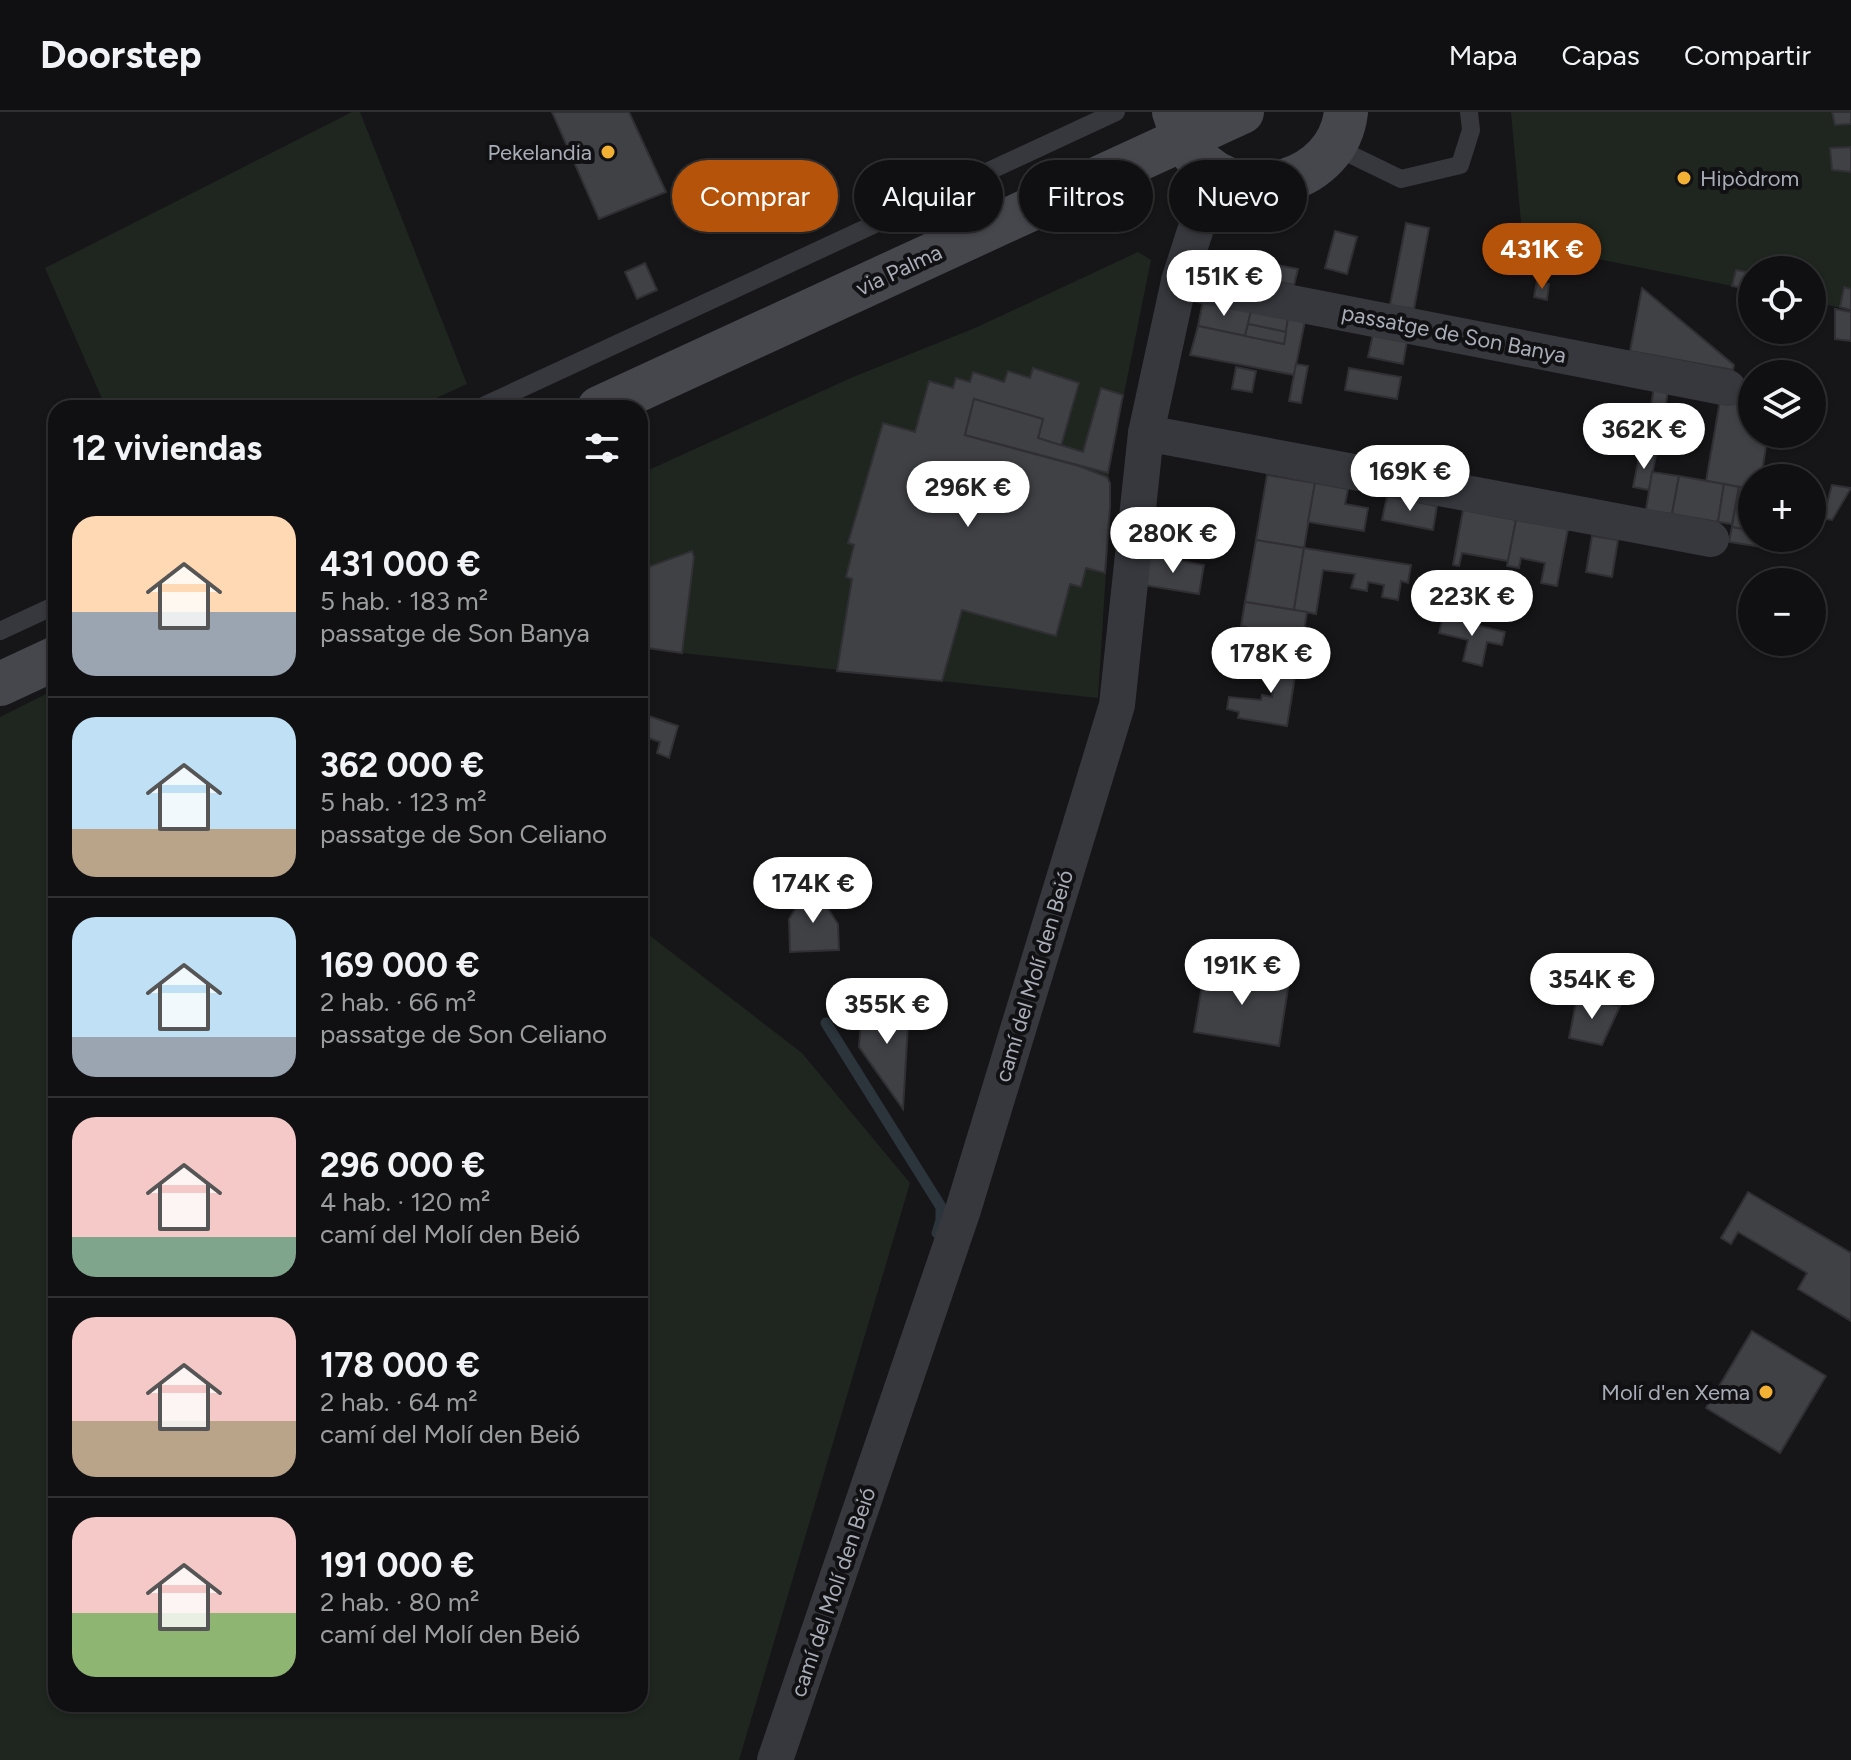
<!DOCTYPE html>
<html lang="es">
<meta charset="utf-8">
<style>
body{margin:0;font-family:Figtree,sans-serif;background:#1e1e20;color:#f1f3f6;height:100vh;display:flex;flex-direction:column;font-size:30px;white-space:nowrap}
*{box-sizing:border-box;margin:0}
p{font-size:26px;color:#9c9d9f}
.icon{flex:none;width:44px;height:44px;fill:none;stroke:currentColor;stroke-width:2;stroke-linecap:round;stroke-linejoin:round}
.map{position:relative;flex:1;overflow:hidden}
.side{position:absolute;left:48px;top:288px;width:600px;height:1312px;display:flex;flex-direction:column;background:#101012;border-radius:24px;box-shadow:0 2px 6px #0004,0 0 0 2px #303032}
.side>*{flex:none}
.banner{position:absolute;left:672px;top:48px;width:760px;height:72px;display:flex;gap:16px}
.buttons{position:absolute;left:1738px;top:144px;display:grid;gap:16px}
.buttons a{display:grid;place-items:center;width:88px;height:88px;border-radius:50%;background:#101012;box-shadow:0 2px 6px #0004,0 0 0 2px #303032;font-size:40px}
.price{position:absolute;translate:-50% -68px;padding:0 18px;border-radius:28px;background:#fff;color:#222;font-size:26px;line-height:52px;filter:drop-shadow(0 2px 4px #0008)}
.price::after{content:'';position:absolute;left:50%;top:48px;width:24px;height:18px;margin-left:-12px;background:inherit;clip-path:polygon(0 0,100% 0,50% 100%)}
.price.active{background:#b45309;color:#fff}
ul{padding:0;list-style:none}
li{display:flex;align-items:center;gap:24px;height:200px;padding:0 24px}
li+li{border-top:2px solid #303032}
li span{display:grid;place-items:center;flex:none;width:224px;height:160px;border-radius:24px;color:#555}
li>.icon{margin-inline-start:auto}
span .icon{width:96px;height:96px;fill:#fffc;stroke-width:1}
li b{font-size:34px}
h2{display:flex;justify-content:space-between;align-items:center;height:96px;padding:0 24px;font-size:34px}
.pill{padding:0 28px;border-radius:36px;background:#101012;box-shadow:0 2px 6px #0004,0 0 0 2px #303032;font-size:28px;line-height:72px}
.pill.active{background:#b45309;color:#fff}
header{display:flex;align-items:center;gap:48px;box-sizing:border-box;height:112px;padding:0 40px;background:#101012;border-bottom:2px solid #303032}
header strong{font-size:38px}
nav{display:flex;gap:44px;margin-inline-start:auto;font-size:28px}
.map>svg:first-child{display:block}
.green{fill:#1e261f}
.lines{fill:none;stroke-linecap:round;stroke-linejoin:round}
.stream{stroke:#2c353c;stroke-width:11}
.building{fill:#404145;stroke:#303034;stroke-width:2}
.lane{stroke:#37383d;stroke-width:18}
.street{stroke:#37383d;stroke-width:36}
.secondary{stroke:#45474d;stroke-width:44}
.poi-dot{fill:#f2b134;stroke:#111113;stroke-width:3}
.labels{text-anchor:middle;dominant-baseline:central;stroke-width:8;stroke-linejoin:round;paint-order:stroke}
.poi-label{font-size:22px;fill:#a8adb8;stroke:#111113;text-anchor:end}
.street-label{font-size:22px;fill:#a8adb8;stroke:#111113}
</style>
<header>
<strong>Doorstep</strong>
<nav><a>Mapa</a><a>Capas</a><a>Compartir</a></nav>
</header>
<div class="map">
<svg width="1851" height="1648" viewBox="0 0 1851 1648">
<rect width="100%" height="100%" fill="#161618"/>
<!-- green -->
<g class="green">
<polygon points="352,0 360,0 467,272 414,296 106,296 45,156"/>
<polygon points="1511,0 1851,0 1851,198 1812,190 1812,158 1752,158 1752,178 1523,132"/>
<polygon points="1138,140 1151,148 1108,361 1110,371 1110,395 1098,586 682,541 648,536 640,528 640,362 853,265 975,216"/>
<polygon points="56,577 56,1592 640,1592 640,816 802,941 910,1071 739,1648 0,1648 0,605"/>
</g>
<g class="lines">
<!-- stream -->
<polyline class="stream" points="826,911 941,1095 941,1108 937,1121"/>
</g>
<!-- building -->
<g class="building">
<polygon points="552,0 629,0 666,80 599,107"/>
<polygon points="1832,0 1851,0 1851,12 1835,13"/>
<polygon points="1851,35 1851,60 1832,58 1830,36"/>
<polygon points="1406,111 1429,116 1414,197 1390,193"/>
<polygon points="1335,119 1357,125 1347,162 1325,156"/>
<polygon points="1263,150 1298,157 1294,173 1259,166"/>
<polygon points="645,151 657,178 637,187 625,160"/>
<polygon points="1736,158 1752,161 1752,178 1732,174"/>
<polygon points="1537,169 1549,172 1547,188 1534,185"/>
<polygon points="1844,175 1851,177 1851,198 1840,195"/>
<polygon points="1642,176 1734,253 1733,258 1630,239"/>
<polygon points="1203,189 1251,199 1245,224 1198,214"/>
<polygon points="1835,197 1851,200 1851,229 1835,227"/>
<polygon points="1251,199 1288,206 1286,220 1248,212"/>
<polygon points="1288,206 1305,209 1294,263 1190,243 1198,214 1284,232"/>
<polygon points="1248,212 1286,220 1284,232 1245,224"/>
<polygon points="1373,222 1407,229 1403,252 1368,245"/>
<polygon points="1296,252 1308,254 1301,291 1289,289"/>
<polygon points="1236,255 1256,259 1252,280 1232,277"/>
<polygon points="1033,256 1079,271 1061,334 1038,326 1043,307 974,287 965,323 1079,354 1107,365 1110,371 1110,395 1105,461 1086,456 1081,475 1070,472 1056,524 962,498 942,569 837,559 852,467 846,465 854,433 848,431 883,311 915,320 929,269 953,276 956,266 970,270 973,260 1004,270 1008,259 1030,266"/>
<polygon points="1349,256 1401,265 1397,287 1345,278"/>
<polygon points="1101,276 1123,283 1108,361 965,323 974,287 1043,307 1038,326 1083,340"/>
<polygon points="1654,276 1668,278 1665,297 1651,294"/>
<polygon points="1720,289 1752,294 1752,322 1768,322 1761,366 1752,366 1752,377 1706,369"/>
<polygon points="1640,340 1656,343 1649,378 1633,375"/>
<polygon points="1652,360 1679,364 1672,402 1646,398"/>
<polygon points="1267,363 1315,371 1304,436 1256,428"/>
<polygon points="1679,364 1724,372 1718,410 1672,402"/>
<polygon points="1315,371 1348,377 1345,392 1368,396 1364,419 1308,410"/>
<polygon points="1724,372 1739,375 1732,412 1718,410"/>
<polygon points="1832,373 1851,376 1832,408 1820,406 1820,400 1812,399 1812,390 1827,392"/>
<polygon points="1739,375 1752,377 1752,419 1732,415"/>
<polygon points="1387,384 1437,394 1433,418 1382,408"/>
<polygon points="1463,398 1516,408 1508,449 1462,441 1459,454 1453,453"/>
<polygon points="1516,408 1568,417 1557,474 1541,471 1545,451 1521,446 1519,456 1507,454"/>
<polygon points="1732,415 1752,419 1752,426 1771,426 1769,436 1729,430"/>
<polygon points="1592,424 1618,428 1612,465 1586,460"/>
<polygon points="1256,428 1304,436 1294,498 1245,490"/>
<polygon points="1304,436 1411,453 1408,471 1401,469 1398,488 1382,485 1384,473 1368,470 1367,479 1351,476 1355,462 1323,458 1316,502 1294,498"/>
<polygon points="692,439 694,445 682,541 648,536 640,528 640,458"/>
<polygon points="1148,443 1204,453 1199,482 1143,473"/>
<polygon points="1245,490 1307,500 1303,525 1300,524 1299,528 1245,519 1246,515 1241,514"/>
<polygon points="1443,505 1505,520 1502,533 1487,530 1482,554 1463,549 1468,528 1439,521"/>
<polygon points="1269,542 1298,546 1287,614 1238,606 1239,600 1227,597 1229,585 1261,588 1262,583 1272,585 1276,560 1265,559"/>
<polygon points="640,601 678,614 669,646 657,641 660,630 640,623"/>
<polygon points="798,780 825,782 825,792 838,812 839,838 790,840 789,807 797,794"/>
<polygon points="1205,856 1289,870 1279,934 1194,920"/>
<polygon points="1577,886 1620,894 1602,933 1569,926"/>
<polygon points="909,896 903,997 859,935 862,898"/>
<polygon points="1748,1080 1851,1141 1851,1209 1798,1177 1807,1161 1738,1120 1731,1132 1721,1126"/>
<polygon points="1752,1219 1826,1264 1780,1341 1706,1296"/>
</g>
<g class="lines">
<!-- lane -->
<g class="lane">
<polyline points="1333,34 1401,67 1460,53 1471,18 1469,0"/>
<polyline points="479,296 1116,0"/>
<polyline points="0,519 56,493"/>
</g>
<!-- street -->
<g class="street">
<polyline points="1179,169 1728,276"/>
<polyline points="1146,321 1711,427"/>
<polyline points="775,1648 963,1098 1117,593 1146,321 1179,169 1214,60"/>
</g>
<!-- secondary -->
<g class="secondary">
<path d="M 1174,0 C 1180,17 1184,32 1196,45 C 1242,97 1338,71 1346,0"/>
<polyline points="599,296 1242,0"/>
<polyline points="0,572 56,546"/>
</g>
</g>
<!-- markers -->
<g class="poi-dot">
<circle cx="608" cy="40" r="8"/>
<circle cx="1684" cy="66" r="8"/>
<circle cx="1766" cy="1280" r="8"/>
</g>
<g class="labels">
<!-- poi labels -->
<g class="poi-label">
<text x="592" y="40">Pekelandia</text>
<text x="1700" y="66" text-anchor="start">Hipòdrom</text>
<text x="1750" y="1280">Molí d'en Xema</text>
</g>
<!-- street labels -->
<g class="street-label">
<text transform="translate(899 158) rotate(-25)">via Palma</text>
<text transform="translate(1454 222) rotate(11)">passatge de Son Banya</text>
<text transform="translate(1034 864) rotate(-73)">camí del Molí den Beió</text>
<text transform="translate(833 1480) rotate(-71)">camí del Molí den Beió</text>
</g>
</g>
</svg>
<div class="buttons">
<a><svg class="icon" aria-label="locate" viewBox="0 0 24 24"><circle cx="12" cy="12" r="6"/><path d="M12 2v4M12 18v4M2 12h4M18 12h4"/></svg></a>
<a><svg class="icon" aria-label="layers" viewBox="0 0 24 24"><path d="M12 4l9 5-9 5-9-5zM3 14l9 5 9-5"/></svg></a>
<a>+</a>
<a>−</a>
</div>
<b class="price active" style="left:1542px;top:179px">431K €</b>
<b class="price" style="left:1224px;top:206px">151K €</b>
<b class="price" style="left:1644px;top:359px">362K €</b>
<b class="price" style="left:1410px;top:401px">169K €</b>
<b class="price" style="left:968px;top:417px">296K €</b>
<b class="price" style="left:1173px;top:463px">280K €</b>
<b class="price" style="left:1472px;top:526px">223K €</b>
<b class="price" style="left:1271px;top:583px">178K €</b>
<b class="price" style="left:813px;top:813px">174K €</b>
<b class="price" style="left:1242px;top:895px">191K €</b>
<b class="price" style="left:1592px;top:909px">354K €</b>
<b class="price" style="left:887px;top:934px">355K €</b>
<div class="banner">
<a class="pill active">Comprar</a>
<a class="pill">Alquilar</a>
<a class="pill">Filtros</a>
<a class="pill">Nuevo</a>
</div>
<section class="side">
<h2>12 viviendas<svg class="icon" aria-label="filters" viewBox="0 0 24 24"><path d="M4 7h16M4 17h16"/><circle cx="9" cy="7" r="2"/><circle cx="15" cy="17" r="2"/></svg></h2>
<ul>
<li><span style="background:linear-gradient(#ffd9b3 60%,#9aa5b1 0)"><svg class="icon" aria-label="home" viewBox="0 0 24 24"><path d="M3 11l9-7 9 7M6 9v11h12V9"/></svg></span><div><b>431 000 €</b><p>5 hab. · 183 m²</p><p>passatge de Son Banya</p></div></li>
<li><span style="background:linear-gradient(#bfe0f5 70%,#b9a48a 0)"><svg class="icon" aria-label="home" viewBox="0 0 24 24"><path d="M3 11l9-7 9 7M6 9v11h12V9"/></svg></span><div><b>362 000 €</b><p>5 hab. · 123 m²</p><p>passatge de Son Celiano</p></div></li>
<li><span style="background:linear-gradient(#bfe0f5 75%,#9aa5b1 0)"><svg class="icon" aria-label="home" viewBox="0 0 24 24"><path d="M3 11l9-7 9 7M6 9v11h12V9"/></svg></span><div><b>169 000 €</b><p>2 hab. · 66 m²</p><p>passatge de Son Celiano</p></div></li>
<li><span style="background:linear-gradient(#f6c9c9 75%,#7fa58c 0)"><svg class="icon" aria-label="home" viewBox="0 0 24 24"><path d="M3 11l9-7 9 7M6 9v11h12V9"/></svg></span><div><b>296 000 €</b><p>4 hab. · 120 m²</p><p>camí del Molí den Beió</p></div></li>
<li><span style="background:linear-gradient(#f6c9c9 65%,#b9a48a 0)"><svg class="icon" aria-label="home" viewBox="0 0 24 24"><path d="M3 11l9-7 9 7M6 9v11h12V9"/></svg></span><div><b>178 000 €</b><p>2 hab. · 64 m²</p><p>camí del Molí den Beió</p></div></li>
<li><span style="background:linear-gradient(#f6c9c9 60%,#8fb573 0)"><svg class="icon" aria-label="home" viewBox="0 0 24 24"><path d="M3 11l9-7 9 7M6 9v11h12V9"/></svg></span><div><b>191 000 €</b><p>2 hab. · 80 m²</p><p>camí del Molí den Beió</p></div></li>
</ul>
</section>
</div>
